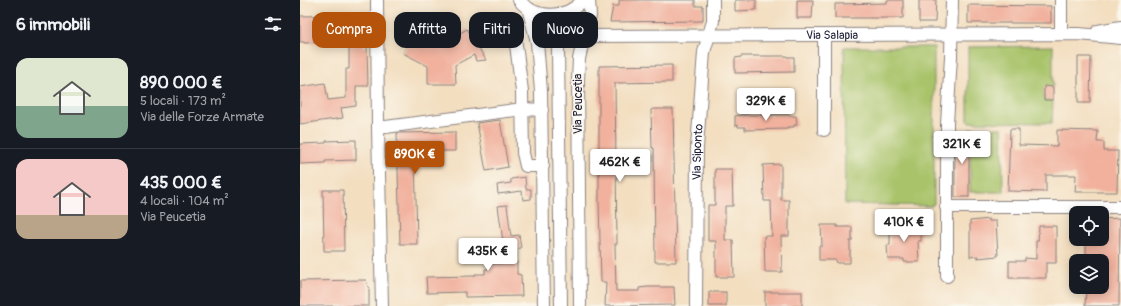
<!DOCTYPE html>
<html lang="it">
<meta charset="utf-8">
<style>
body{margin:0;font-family:Pangolin,sans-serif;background:#20242c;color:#f1f3f6;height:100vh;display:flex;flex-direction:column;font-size:15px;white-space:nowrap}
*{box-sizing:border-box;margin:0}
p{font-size:13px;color:#9ea1a6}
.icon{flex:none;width:22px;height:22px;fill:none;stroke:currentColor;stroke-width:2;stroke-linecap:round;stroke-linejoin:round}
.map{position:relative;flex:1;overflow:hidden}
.panel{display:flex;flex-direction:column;background:#171b24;width:300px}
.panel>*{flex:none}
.guide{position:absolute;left:12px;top:12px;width:380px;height:36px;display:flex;gap:8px}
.tools{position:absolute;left:769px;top:206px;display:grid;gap:8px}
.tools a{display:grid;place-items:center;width:40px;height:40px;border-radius:8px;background:#171b24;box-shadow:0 2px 10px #0003;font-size:20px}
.price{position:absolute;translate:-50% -34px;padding:0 9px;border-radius:4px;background:#fff;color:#222;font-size:13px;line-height:26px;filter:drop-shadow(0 1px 2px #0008)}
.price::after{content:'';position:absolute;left:50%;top:24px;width:12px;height:9px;margin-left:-6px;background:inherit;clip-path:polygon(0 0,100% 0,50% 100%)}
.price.selected{background:#b45309;color:#fff}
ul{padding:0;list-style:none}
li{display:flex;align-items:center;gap:12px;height:100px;padding:0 16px}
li+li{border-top:1px solid #363941}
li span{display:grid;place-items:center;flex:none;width:112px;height:80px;border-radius:12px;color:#555}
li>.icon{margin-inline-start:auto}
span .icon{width:48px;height:48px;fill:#fffc;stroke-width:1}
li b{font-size:17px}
h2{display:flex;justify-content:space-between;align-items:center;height:48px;padding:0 16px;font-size:17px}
.pill{padding:0 14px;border-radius:12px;background:#171b24;box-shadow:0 2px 10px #0003;font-size:14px;line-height:36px}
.pill.selected{background:#b45309;color:#fff}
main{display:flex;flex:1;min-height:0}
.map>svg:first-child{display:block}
.green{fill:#a8c369;stroke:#657252}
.building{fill:#f1b19d}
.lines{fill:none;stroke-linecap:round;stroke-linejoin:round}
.minor-casing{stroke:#8a807e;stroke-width:14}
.minor{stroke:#fff;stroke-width:12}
.labels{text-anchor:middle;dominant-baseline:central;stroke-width:3;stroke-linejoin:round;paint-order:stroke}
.street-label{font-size:12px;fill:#22223b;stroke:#fbf7ec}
</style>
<main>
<section class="panel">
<h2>6 immobili<svg class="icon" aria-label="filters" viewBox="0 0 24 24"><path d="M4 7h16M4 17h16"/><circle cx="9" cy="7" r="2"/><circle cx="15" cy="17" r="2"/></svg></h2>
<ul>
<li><span style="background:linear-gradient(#dfe7d0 60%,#7fa58c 0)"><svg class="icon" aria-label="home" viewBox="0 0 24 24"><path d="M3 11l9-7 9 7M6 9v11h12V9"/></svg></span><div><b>890 000 €</b><p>5 locali · 173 m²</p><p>Via delle Forze Armate</p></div></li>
<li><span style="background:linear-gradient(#f6c9c9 70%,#b9a48a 0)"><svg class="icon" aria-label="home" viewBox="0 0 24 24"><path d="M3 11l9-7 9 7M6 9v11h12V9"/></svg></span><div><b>435 000 €</b><p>4 locali · 104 m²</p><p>Via Peucetia</p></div></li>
</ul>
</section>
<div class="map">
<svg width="821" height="306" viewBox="0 0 821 306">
<rect width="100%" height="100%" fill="#fbf7ec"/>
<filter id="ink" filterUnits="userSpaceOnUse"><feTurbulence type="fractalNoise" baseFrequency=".025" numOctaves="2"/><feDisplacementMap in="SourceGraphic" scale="8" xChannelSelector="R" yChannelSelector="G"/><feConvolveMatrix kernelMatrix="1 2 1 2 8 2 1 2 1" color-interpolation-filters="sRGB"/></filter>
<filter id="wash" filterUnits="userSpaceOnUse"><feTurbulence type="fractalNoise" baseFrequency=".012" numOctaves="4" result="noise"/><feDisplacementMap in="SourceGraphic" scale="16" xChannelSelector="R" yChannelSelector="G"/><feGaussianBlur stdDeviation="0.9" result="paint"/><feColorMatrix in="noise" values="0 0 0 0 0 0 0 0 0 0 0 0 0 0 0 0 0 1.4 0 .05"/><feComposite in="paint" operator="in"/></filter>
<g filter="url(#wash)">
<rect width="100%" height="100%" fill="#f3dec0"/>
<!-- green -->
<g class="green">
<polygon points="753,46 753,87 744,87 744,100 753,100 752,123 668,122 668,47"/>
<polygon points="544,47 634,47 634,204 632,204 632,206 545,204"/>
<polygon points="670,128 702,128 703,192 670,192"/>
</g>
<g id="blocks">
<!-- building -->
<g class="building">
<polygon points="319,0 395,0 395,6 403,6 403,21 310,22 313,6 319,6"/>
<polygon points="435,0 456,0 456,10 435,11"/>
<polygon points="497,0 513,0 512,18 497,18"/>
<polygon points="587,0 603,0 603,18 535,18 535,4 587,3"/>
<polygon points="619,0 636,0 635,22 619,22"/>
<polygon points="668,5 751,6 751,23 668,23"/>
<polygon points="63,15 63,47 67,47 68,86 56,86 56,106 41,108 43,118 0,124 0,87 25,83 28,100 46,98 46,69 49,69 49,41 4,43 4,42 0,42 0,16"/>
<polygon points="167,29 186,60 176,61 174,55 155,65 156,84 128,84 128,66 103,53 115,30 141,44"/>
<polygon points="441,56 487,56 487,57 494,57 494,72 435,73 435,58 441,57"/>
<polygon points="778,57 791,57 790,103 778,103"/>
<polygon points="372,65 372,82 315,83 317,244 315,244 316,291 339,291 339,288 348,287 374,287 375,305 305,306 306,282 301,282 299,200 299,66"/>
<polygon points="744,86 753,87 753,100 744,100"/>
<polygon points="353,109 373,109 376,262 355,262 354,148 352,148 351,110"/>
<polygon points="442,115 490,115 490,116 496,116 497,125 494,125 494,127 487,127 488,129 445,130 445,127 438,127 438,125 435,126 435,116"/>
<polygon points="200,120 208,167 186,171 177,123"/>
<polygon points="710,129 719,129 719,145 757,146 757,130 798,131 797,142 804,142 804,151 818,151 817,192 775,192 776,175 746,175 746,192 708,191"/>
<polygon points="155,132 155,151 115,151 117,244 100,244 97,133"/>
<rect x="655" y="133" width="14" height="64"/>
<polygon points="56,140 56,160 25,161 25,163 0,164 0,144 26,143 26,141"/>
<polygon points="481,164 481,200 489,200 489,236 481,236 482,272 465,272 464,236 472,236 471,201 464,201 463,165"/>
<polygon points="415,169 432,169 433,206 425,206 425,240 433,240 434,277 416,277 416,241 408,241 408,205 415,205"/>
<polygon points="225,177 226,189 231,189 231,199 223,200 222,191 198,194 197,185 211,183 211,179"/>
<polygon points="23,190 43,190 44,251 24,251"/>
<polygon points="207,205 211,236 219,235 221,248 217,249 217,274 221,275 222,296 165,297 165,292 127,293 126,277 175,276 175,274 185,274 185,269 189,269 188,264 206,263 198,206"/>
<polygon points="820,218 819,306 785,306 786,289 794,289 794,287 802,287 802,261 794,261 794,256 786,256 786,239 802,239 802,219"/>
<polygon points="689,219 689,221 696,221 698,256 677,258 678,256 670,257 670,221"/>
<polygon points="590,224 605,224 605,227 621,226 621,241 618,241 619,262 604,262 604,259 588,259 587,245 590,245"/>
<polygon points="521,225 537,225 537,227 552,227 552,241 550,241 550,263 537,263 536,260 519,260 519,246 522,246"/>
<polygon points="739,226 756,226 756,263 746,263 746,278 709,278 709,261 725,261 725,258 736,259 736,241 738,241"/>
<polygon points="66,280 69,289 69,306 0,306 0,281"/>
<rect x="409" y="292" width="17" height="14"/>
<rect x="465" y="292" width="37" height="14"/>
</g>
</g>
</g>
<g filter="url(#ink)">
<use href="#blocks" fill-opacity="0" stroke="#8a807e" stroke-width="1"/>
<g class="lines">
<defs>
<g id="minor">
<polyline points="77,0 78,128 82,306"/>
<path d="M 219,0 C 235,20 267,19 283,0"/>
<polyline points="228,8 237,42 241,91 244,306"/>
<polyline points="798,31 821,27"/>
<polyline points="761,34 761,0"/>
<path id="s1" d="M 284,36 L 779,34 L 821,38"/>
<polyline points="215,37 222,91 223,153 226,166 243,166"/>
<polyline points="78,128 223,109 242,110"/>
<polyline points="524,130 524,35"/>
<polyline points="646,207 821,207"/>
<polyline points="647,276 647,124 651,57 652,0"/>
<polyline points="261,306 258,48 260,34 273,9"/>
<polyline points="280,306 278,80 279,59 284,36 290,16 289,0"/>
<path id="s2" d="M 396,306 L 397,148 L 404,52 L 413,21 L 413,0"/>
</g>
</defs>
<!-- minor casing -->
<use href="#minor" class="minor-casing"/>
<!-- minor -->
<use href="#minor" class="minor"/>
</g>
</g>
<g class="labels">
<!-- street labels -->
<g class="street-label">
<text stroke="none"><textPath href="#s1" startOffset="248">Via Salapia</textPath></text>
<text transform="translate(278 104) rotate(-90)">Via Peucetia</text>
<text stroke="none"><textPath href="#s2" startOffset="154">Via Siponto</textPath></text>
</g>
</g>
</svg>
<div class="tools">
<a><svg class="icon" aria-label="locate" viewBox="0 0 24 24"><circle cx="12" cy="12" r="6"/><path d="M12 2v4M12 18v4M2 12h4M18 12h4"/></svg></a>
<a><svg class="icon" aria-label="layers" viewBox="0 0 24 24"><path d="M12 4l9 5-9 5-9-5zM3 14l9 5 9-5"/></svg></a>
</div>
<b class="price" style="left:466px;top:122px">329K €</b>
<b class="price" style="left:662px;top:165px">321K €</b>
<b class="price selected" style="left:115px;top:175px">890K €</b>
<b class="price" style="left:320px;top:183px">462K €</b>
<b class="price" style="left:604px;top:243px">410K €</b>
<b class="price" style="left:188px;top:272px">435K €</b>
<div class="guide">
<a class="pill selected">Compra</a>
<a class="pill">Affitta</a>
<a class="pill">Filtri</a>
<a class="pill">Nuovo</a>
</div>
</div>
</main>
